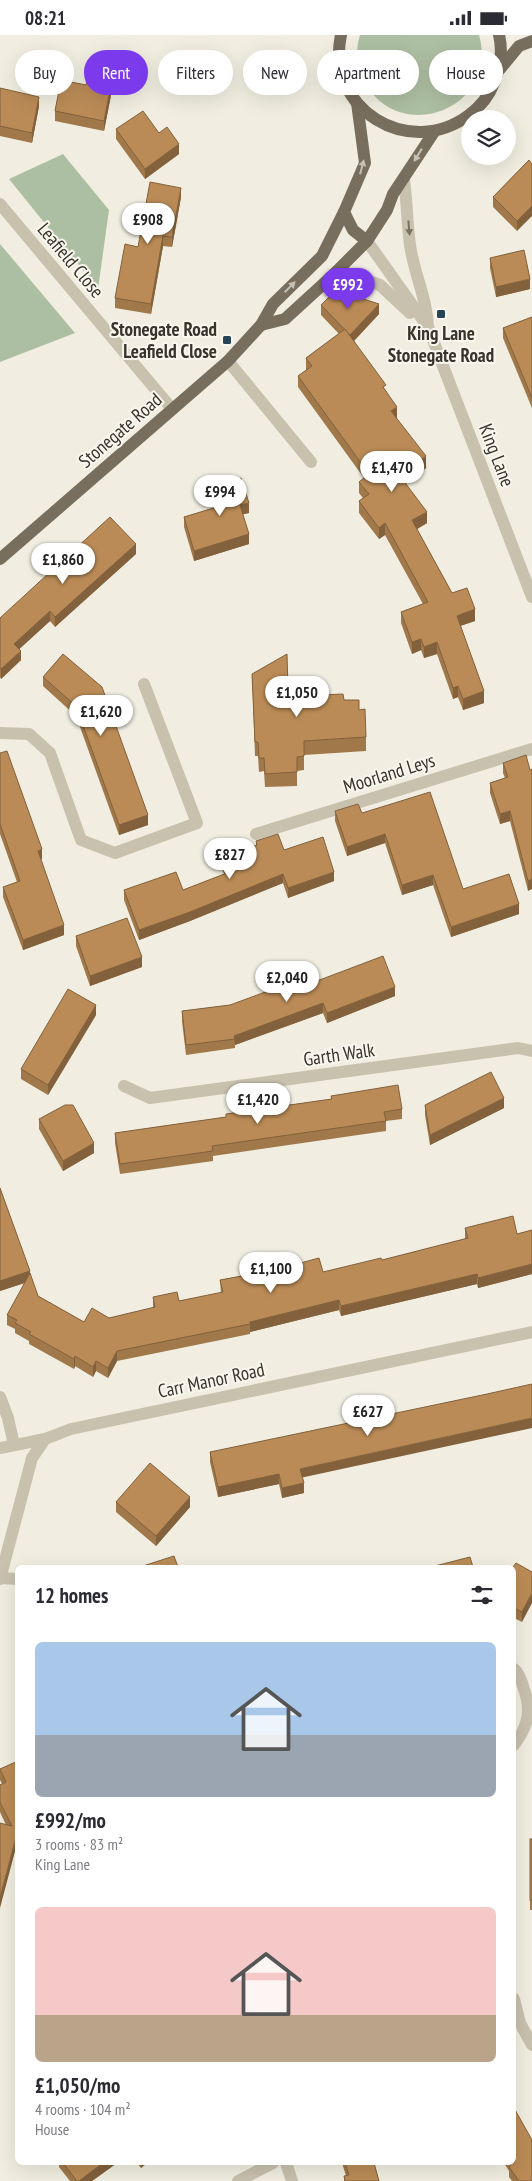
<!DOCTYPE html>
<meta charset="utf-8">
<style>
body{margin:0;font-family:"PT Sans Narrow",sans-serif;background:#f2f2f3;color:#2b2b33;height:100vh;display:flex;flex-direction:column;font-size:19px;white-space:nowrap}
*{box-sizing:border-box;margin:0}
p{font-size:16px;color:#7c7c81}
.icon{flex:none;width:28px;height:28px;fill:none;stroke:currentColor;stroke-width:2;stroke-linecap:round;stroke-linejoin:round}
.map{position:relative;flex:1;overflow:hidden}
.sheet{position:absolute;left:15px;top:1530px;width:501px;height:600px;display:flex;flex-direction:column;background:#fff;border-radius:8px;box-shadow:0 5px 20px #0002}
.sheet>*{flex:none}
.hud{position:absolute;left:15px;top:15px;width:502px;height:45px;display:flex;gap:10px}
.buttons{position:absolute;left:461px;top:75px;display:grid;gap:10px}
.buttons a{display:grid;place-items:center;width:55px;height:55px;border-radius:50%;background:#fff;box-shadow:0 5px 20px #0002;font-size:25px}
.price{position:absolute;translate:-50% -42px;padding:0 11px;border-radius:18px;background:#fff;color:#222;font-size:16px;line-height:32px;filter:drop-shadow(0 1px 2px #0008)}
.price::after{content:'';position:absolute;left:50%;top:30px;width:15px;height:11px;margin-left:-8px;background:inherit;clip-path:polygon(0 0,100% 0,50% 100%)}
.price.selected{background:#7c3aed;color:#fff}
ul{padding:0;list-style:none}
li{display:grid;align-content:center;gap:10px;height:265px;padding:0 20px}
li span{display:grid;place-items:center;height:155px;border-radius:8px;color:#555}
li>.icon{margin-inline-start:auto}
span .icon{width:90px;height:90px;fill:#fffc;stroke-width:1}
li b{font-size:21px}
h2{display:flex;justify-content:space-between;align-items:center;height:60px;padding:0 20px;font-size:21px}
.pill{padding:0 18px;border-radius:22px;background:#fff;box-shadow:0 5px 20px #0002;font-size:18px;line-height:45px}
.pill.selected{background:#7c3aed;color:#fff}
.status{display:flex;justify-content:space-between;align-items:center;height:35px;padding:0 25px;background:#fff;direction:ltr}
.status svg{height:14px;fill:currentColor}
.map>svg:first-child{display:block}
.green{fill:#adbfa2}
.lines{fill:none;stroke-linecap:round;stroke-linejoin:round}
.minor{stroke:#c8c1ae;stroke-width:12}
.major{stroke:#786e5e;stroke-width:12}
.wall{fill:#a0784a}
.shaded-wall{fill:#82613c}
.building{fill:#ba8b56;stroke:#82613c}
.oneway{fill:#c5c0b4}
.oneway2{fill:#797366}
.poi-dot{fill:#254455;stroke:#f9f7ed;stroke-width:2}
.labels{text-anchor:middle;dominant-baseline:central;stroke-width:4;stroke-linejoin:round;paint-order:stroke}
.street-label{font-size:19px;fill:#38332b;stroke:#f9f7ed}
.poi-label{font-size:19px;font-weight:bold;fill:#38332b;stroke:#f9f7ed;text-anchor:end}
</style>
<div class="status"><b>08:21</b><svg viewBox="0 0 49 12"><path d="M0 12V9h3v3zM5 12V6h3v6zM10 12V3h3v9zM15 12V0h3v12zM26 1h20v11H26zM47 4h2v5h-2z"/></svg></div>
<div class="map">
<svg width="532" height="2146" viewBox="0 0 532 2146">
<rect width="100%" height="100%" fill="#f1eee1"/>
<!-- green -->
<g class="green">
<path d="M 360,0 L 479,0 C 500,74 397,113 363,44 C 357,31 355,15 360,0 Z"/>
<polygon points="63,119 109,175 98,254 9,144"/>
<polygon points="0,209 75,298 0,327"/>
</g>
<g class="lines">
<!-- minor -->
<g class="minor">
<path d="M 404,145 C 407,166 407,188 410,210 C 414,239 427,263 428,292"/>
<polyline points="0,169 172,374"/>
<polyline points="367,206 428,292 532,562"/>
<polyline points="331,242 358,242 380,250 410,278"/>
<polyline points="228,326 311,427"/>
<polyline points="0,698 29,699 50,718 81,805 115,818 197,788 144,649"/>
<polyline points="256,799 532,714"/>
<polyline points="124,1051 150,1063 518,1013 532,1016"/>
<polyline points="0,1362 8,1383 14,1410"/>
<polyline points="0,1413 45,1404"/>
<polyline points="0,1543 18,1544"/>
<polyline points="0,1544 32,1423 45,1404 71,1394 532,1297"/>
<path d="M 514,1634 C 519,1638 521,1644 523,1651 C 532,1675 529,1690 514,1710"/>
<polyline points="514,1964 520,1988 532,2010"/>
<polyline points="286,2128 292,2146"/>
<polyline points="238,2146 273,2128"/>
</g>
<!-- major -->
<g class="major">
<path d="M 341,0 C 325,74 409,125 469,80 C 480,72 489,61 494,48 C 500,33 503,16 499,0"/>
<polyline points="500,34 519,11 532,6"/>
<polyline points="344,177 353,195 367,206"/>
<polyline points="261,290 285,284 331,242 367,206 387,175 393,159 434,97"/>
<polyline points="0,524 228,326 261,290 273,269 322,221 344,177 365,128 357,68"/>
</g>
</g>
<!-- wall -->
<g class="wall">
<polygon points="86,50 112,55 104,96 55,86 55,76"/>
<polygon points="0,53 39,71 32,108 0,101"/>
<polygon points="116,94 159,98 179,119 145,144 116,104"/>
<polygon points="529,125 517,196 493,172 493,162"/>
<polygon points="181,162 172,212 163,211 151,279 115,273 115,263 138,212"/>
<polygon points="490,223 530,254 496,262 490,233"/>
<polygon points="321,270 379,279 354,306 386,356 397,383 396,384 426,433 405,448 427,488 417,494 452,558 475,586 460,591 484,668 463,675 458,662 453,664 437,619 424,623 421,615 412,619 401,588 401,577 423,569 385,500 379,504 359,478 359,466 363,463 359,458 359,447 364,443 298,352 298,341 306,335 306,323 339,299 321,280"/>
<polygon points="532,282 532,373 503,303 503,293"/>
<polygon points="211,452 249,478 243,479 249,509 194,526 184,492 184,482 214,473 211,462"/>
<polygon points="136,519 55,592 50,586 19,614 21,625 1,644 0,642 0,583"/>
<polygon points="63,619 148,790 119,800 76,681 43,651 43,642"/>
<polygon points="252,639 288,652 301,661 344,665 359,675 366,702 366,716 304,720 304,735 297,736 297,751 265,752 264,736 259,737 258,721 255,721"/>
<polygon points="0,718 42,824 41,824 64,900 23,915 3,862 3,852 17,847 0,799"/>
<polygon points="503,728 530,735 528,856 510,786 500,789 490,758 490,748 505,743 503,738"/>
<polygon points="335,776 362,778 463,854 519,879 451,902 433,850 402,860 385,808 347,821 335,786"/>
<polygon points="256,806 284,815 334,846 288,863 283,848 190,886 139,905 124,865 124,855 183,855 224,839 222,834 222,824 256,810"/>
<polygon points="76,901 142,932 90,951 76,911"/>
<polygon points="301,952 395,961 327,988 323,978 235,1010 235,1013 186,1020 182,986 182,976 230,970"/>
<polygon points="96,980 48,1060 21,1044 21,1034"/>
<polygon points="331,1061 402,1074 402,1084 386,1086 386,1096 213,1121 213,1126 120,1139 115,1108 115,1098 226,1082 226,1079 331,1064"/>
<polygon points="425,1070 504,1073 430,1110 425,1080"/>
<polygon points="39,1084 94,1118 63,1136 39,1094"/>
<polygon points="0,1153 38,1261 84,1287 109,1283 153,1273 153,1262 179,1266 221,1258 220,1245 251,1239 251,1233 278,1234 323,1237 382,1225 465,1204 465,1193 517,1199 532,1195 532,1239 478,1253 477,1249 341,1281 339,1275 250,1297 250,1299 117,1326 108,1343 96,1336 93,1342 75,1331 74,1334 29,1309 29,1306 15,1298 15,1294 7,1290 7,1280 25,1248 0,1256"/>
<polygon points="210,1417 303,1443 304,1458 282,1463 279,1449 218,1462 210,1427"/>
<polygon points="116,1467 190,1472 156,1511 116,1477"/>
<polygon points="514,1532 532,1537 522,1587 514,1583"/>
<polygon points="18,1726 18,1805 6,1790 0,1777 0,1750 2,1749 0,1745 0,1734"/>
<rect x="530" y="1804" width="2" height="71"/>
<polygon points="59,2128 117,2128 92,2146 70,2146 59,2132"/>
<polygon points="137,2128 147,2128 141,2133"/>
<polygon points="342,2128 374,2128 379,2146 344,2146 344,2141 346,2141"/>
<polygon points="504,2128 514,2128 532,2146 512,2146 509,2142 509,2136"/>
</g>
<!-- shaded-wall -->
<g class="shaded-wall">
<polygon points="112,45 112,55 104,96 104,86"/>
<polygon points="39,62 39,71 32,108 32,98"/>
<polygon points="179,109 179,119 145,144 145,134"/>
<polygon points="181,153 181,162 172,212 172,202"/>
<polygon points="532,171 532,181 517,196 517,186"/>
<polygon points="163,201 163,211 151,279 151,269"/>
<polygon points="530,244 530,254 496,262 496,252"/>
<polygon points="379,269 379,279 350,310 350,300"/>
<polygon points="397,372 397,383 391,388 391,376"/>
<polygon points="426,421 426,433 400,452 400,441"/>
<polygon points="249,468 249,478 240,480 240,470"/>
<polygon points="427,477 427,488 412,497 412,485"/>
<polygon points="385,488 385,500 379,504 379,493"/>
<polygon points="249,499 249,509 194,526 194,516"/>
<polygon points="136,509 136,519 55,592 55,582"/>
<polygon points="475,574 475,586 457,592 457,581"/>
<polygon points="50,576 50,586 14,619 14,609"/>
<polygon points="421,604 421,615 412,619 412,607"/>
<polygon points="437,607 437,619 424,623 424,612"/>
<polygon points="21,616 21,625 1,644 1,634"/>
<polygon points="458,651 458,662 453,664 453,653"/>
<polygon points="484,656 484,668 463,675 463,664"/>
<polygon points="510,776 510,786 500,789 500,779"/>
<polygon points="148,780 148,790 119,800 119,790"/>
<polygon points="385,799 385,808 347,821 347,812"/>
<polygon points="42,814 42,824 38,826 38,816"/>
<polygon points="334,837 334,846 288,863 288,853"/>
<polygon points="283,839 283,848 190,886 139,905 139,895"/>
<polygon points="433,840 433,850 402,860 402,850"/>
<polygon points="532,844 532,854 528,856 528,846"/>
<polygon points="519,869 519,879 451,902 451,892"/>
<polygon points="64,890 64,900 23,915 23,905"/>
<polygon points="142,922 142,932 90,951 90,941"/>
<polygon points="395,952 395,961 327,988 327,978"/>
<polygon points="323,968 323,978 235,1010 234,1001"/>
<polygon points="96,970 96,980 48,1060 48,1050"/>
<polygon points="504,1063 504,1073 430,1110 430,1100"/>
<polygon points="94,1108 94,1118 63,1136 63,1126"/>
<polygon points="532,1229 532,1239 478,1253 478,1243"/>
<polygon points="30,1236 30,1246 0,1256 0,1246"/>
<polygon points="477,1239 477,1249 341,1281 341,1271"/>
<polygon points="339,1265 339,1275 250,1297 250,1287"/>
<polygon points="117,1316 117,1326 108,1343 108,1333"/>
<polygon points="75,1321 75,1331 74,1334 74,1324"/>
<polygon points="96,1326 96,1336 93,1342 93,1332"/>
<polygon points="532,1383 532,1393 300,1443 300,1434"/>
<polygon points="279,1439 279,1449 218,1462 218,1452"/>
<polygon points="304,1448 304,1458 282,1463 282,1453"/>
<polygon points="190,1462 190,1472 156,1511 156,1501"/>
<polygon points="532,1558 532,1568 522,1587 522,1577"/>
<polygon points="18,1795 18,1805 0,1873 0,1863"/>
<polygon points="103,2128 117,2128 92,2146 79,2146"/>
<polygon points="141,2128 147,2128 141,2133"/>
</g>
<!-- building -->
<g class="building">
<polygon points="88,40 112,45 104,86 55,76 61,45 86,50"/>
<polygon points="0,53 39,62 32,98 0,91"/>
<polygon points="143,76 159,98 167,92 179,109 145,134 116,94"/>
<polygon points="529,125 532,129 532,171 517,186 493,162"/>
<polygon points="150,147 181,153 172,202 163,201 151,269 115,263 125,209 138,212"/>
<polygon points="524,215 530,244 496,252 490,223"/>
<polygon points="336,255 379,269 350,300 321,270"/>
<polygon points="532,282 532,363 503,293"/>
<polygon points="345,294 386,350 383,352 397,372 391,376 426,421 400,441 427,477 412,485 452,558 467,553 475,574 457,581 484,656 463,664 458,651 453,653 437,607 424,612 421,604 412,607 401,577 428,567 385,488 379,493 359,466 369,459 359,447 369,439 298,341 312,331 306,323"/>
<polygon points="241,443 249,468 240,470 249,499 194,516 184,482 217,472 211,452"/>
<polygon points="110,482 136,509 55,582 50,576 14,609 21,616 1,634 0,632 0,583"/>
<polygon points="63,619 102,652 148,780 119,790 76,671 43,642"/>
<polygon points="287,619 288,652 301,652 301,661 343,659 344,665 359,665 359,675 365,674 366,702 304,706 304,721 297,722 297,737 265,739 264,723 259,723 258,707 255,707 252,639"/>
<polygon points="7,716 42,814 38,816 64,890 23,905 3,852 20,846 0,789 0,718"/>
<polygon points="526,720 530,735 532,734 532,844 528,846 510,776 500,779 490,748 508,742 503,728"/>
<polygon points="430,757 463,854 509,839 519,869 451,892 433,840 402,850 385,799 347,812 335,776 358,769 362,778"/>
<polygon points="278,799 284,815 323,802 334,837 288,853 283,839 190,877 139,895 124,855 176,837 183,855 227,838 222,824 257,810 256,806"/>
<polygon points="127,883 142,922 90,941 76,901"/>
<polygon points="383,921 395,952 327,978 323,968 234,1001 235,1004 186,1010 182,976 230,970 298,945 301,952"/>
<polygon points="68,954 96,970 48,1050 21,1034"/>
<polygon points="491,1037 504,1063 430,1100 425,1070"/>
<polygon points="398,1050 402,1074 384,1077 386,1086 212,1111 213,1116 120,1129 115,1098 226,1082 226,1079 332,1064 331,1061"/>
<polygon points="65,1070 73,1070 94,1108 63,1126 39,1084"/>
<polygon points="0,1153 30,1236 0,1246"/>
<polygon points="513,1181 517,1199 532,1195 532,1229 478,1243 477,1239 341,1271 339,1265 250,1287 250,1289 117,1316 108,1333 96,1326 93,1332 75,1321 74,1324 29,1299 31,1297 15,1288 17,1285 7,1280 30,1238 38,1261 84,1287 92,1273 109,1283 155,1272 153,1262 177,1257 179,1266 223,1257 220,1245 253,1239 251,1233 276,1227 278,1234 319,1223 323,1237 381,1223 382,1225 468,1203 465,1193"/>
<polygon points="532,1349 532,1383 300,1434 304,1448 282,1453 279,1439 218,1452 210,1417 487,1359"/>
<polygon points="150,1428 190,1462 156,1501 116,1467"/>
<polygon points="174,1521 178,1532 140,1532"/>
<polygon points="470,1522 473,1532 431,1532"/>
<polygon points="516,1528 532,1537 532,1558 522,1577 514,1573 513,1532"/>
<polygon points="18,1726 18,1795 0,1863 0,1788 12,1791 0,1767 0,1750 6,1747 0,1734"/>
<rect x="530" y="1804" width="2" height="61"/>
<polygon points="514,2073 532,2105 532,2146 519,2146 509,2132 511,2130 510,2128 514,2128"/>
<polygon points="63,2128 103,2128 79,2146 77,2146"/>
<polygon points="345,2128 374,2128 379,2146 345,2146 344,2141 349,2140"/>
</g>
<!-- one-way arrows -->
<defs><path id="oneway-solid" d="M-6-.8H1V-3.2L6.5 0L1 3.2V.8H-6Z" transform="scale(1.25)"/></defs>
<g class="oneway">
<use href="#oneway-solid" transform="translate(418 120) rotate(122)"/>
<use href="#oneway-solid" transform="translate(362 132) rotate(-75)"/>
<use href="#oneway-solid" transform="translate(290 252) rotate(-45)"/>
</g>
<use class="oneway2" href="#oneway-solid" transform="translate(409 193) rotate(85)"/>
<!-- markers -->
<g class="poi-dot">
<rect x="436" y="274" width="10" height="10" rx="2.5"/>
<rect x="222" y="300" width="10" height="10" rx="2.5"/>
</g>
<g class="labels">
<!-- street labels -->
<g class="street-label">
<text transform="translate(71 225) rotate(50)">Leafield Close</text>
<text transform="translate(120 395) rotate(-41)">Stonegate Road</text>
<text transform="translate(497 420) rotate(69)">King Lane</text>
<text transform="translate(389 738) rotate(-17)">Moorland Leys</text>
<text transform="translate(339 1019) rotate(-8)">Garth Walk</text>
<text transform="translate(211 1345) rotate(-12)">Carr Manor Road</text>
</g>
<!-- poi labels -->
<g class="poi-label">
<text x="217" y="294">Stonegate Road<tspan x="217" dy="22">Leafield Close</tspan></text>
<text x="441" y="298" text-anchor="middle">King Lane<tspan x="441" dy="22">Stonegate Road</tspan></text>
</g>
</g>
</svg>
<div class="buttons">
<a><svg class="icon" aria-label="layers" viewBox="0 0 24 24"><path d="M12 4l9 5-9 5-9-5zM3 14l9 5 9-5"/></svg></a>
</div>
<b class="price" style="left:148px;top:210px">£908</b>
<b class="price selected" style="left:348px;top:275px">£992</b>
<b class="price" style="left:392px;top:458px">£1,470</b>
<b class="price" style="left:220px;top:482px">£994</b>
<b class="price" style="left:63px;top:550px">£1,860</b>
<b class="price" style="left:297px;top:683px">£1,050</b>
<b class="price" style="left:101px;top:702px">£1,620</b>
<b class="price" style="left:230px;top:845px">£827</b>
<b class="price" style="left:287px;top:968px">£2,040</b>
<b class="price" style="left:258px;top:1090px">£1,420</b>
<b class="price" style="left:271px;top:1259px">£1,100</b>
<b class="price" style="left:368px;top:1402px">£627</b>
<div class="hud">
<a class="pill">Buy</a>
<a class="pill selected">Rent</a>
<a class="pill">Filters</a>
<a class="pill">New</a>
<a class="pill">Apartment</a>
<a class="pill">House</a>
</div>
<section class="sheet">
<h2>12 homes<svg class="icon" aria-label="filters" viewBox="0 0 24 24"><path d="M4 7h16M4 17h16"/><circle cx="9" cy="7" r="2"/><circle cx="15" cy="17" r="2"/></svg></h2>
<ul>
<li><span style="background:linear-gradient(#a9c7e8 60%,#9aa5b1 0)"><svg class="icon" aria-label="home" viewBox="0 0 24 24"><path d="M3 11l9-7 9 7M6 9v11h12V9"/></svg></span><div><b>£992/mo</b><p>3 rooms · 83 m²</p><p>King Lane</p></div></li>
<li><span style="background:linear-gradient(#f6c9c9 70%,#b9a48a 0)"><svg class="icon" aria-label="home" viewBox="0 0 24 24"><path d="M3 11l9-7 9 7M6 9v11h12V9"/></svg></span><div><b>£1,050/mo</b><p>4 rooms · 104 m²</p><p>House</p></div></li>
</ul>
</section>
</div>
